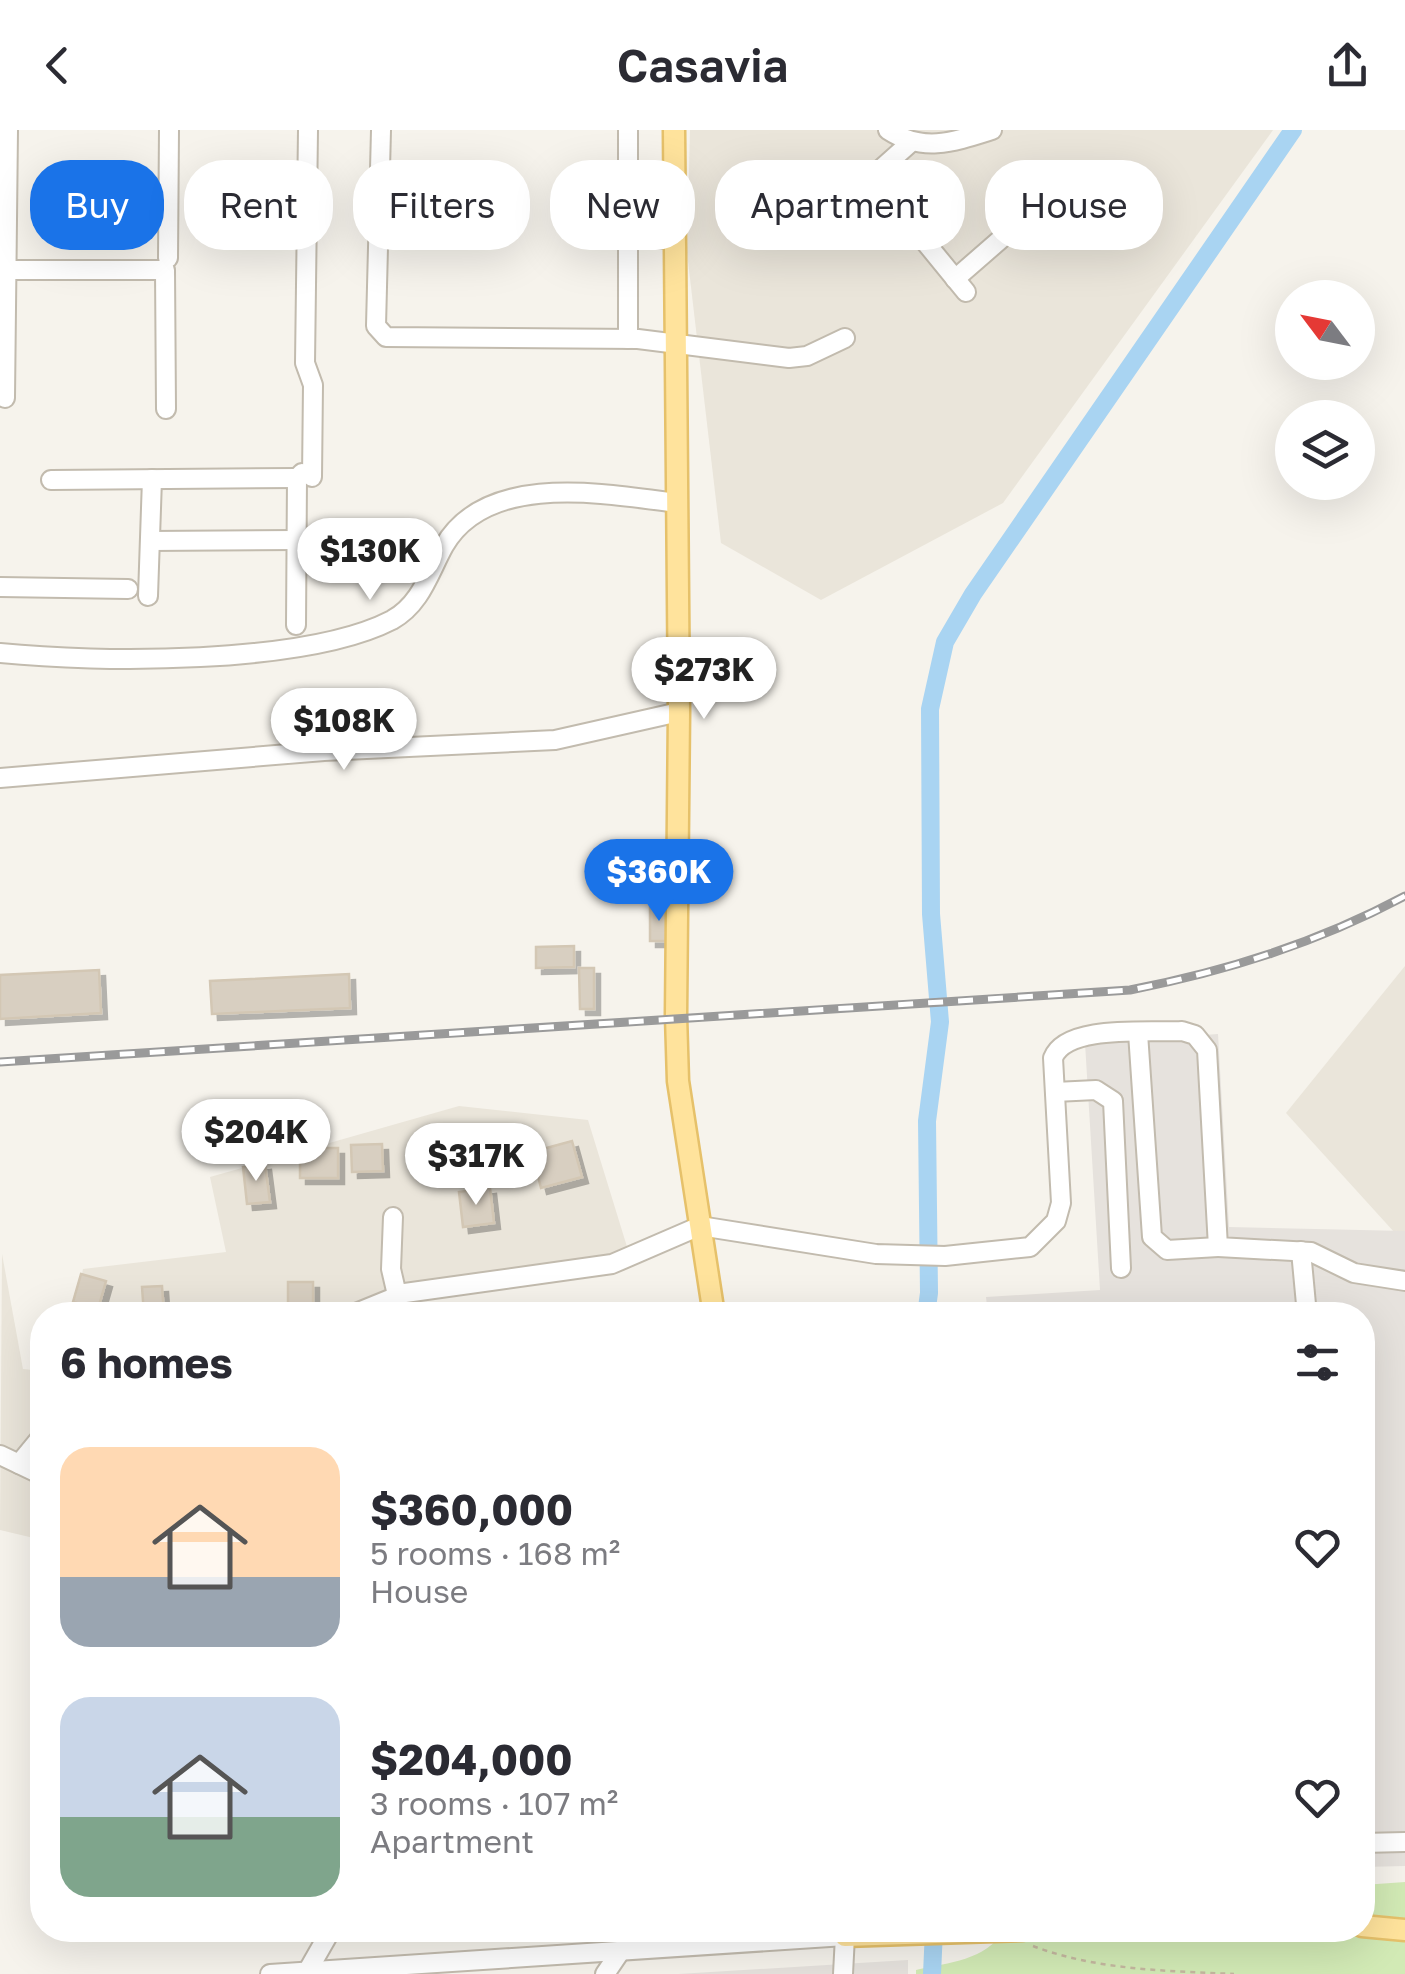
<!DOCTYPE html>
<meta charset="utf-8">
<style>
body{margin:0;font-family:"Golos Text",sans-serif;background:#f7f7f7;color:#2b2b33;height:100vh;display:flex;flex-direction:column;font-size:38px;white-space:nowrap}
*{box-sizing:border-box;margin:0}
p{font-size:32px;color:#7c7c81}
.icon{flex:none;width:55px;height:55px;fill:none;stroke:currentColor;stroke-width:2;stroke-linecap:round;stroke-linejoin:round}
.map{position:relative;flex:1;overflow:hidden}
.drawer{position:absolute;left:30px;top:1172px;width:1345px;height:640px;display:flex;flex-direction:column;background:#fff;border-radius:40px;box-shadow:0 10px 40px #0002}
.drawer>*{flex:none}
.hud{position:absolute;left:30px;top:30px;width:1345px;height:90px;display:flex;gap:20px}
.needle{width:65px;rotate:302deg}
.controls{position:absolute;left:1275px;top:150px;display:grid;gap:20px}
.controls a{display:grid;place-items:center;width:100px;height:100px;border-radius:50%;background:#fff;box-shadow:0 10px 40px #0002;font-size:50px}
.price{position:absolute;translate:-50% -85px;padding:0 22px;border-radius:35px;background:#fff;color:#222;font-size:32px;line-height:65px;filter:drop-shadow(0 2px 5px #0008)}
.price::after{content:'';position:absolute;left:50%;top:60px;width:30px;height:22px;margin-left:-15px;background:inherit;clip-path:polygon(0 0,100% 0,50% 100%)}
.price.on{background:#1a73e8;color:#fff}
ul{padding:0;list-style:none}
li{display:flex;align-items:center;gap:30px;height:250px;padding:0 30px}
li span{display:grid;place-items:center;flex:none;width:280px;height:200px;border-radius:30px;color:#555}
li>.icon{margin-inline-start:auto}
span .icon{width:120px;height:120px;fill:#fffc;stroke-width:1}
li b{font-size:42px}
h2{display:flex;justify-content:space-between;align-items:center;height:120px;padding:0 30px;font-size:42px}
.pill{padding:0 35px;border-radius:40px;background:#fff;box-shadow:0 10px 40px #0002;font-size:35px;line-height:90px}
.pill.on{background:#1a73e8;color:#fff}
header{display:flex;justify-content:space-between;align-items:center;height:130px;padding:0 30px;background:#fff;font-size:45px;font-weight:600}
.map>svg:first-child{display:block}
.residential{fill:#eae5da}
.industrial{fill:#e6e2dd}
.green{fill:#d2eab5}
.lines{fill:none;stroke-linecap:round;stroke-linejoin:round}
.canal{stroke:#a9d4f2;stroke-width:18}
.building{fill:#d8cfc1;stroke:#d3c7b4;stroke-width:2.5;filter:url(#shadow)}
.minor-casing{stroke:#c2bbae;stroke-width:22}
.major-casing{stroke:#e6c16a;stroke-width:25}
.path{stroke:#c4b79f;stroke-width:2.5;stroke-dasharray:5 5;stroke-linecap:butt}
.minor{stroke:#fff;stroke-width:18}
.major{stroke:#ffe39c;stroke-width:20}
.rail-casing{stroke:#9a9a9a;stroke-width:9}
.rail{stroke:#fff;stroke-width:5;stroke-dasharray:15;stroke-linecap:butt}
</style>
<header><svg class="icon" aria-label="back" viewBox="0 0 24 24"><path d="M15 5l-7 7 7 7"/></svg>Casavia<svg class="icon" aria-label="share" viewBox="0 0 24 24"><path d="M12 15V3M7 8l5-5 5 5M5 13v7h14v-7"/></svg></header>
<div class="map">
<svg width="1405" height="1844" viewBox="0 0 1405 1844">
<defs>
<filter id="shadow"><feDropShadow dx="6" dy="6" stdDeviation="0" flood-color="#0004"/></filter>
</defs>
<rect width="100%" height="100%" fill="#f6f3ec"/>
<!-- residential -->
<g class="residential">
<polygon points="690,0 1273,0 1003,373 821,470 721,413 687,123"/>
<polygon points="1405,836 1405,1114 1286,983"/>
<polygon points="459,976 588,990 628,1120 382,1169 388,1185 74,1185 83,1139 226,1122 210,1047"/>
<polygon points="2,1124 23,1239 42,1241 42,1410 0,1400"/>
</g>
<!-- industrial -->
<g class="industrial">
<polygon points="1218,904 1229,1097 1405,1101 1405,1736 1363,1737 1362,1185 988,1185 986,1167 1100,1160 1085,913"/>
<polygon points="908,1830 908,1844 678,1844"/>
</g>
<!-- green -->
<path class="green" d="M 1405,1752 L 1405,1844 L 916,1844 L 916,1840 C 950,1832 984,1831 1005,1800 L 1362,1800 L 1363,1755 Z"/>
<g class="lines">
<!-- canal -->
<g class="canal">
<polyline points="926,1185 929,1163 927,991 940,892 931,784 930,579 945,512 973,464 1293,0"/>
<polyline points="932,1844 934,1800"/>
</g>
</g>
<!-- building -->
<g class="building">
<polygon points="668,776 669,811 650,811 650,777"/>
<polygon points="574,816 574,837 536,838 536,817"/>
<polygon points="579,838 594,838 594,879 580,879"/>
<polygon points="99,840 101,883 0,889 0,845"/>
<polygon points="349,844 350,878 212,884 210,851"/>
<polygon points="572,1011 582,1047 541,1058 532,1022"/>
<polygon points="382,1014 383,1041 352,1042 351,1015"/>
<rect x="300" y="1018" width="38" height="30"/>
<polygon points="265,1034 270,1072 247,1074 243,1037"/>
<polygon points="490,1058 494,1093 463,1097 459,1062"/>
<polygon points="81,1144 106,1151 98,1179 73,1172"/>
<rect x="288" y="1152" width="25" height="25"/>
<polygon points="162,1156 164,1185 144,1185 142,1157"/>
</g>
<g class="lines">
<defs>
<g id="minor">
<polyline points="308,0 305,233 313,255 312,347"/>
<polyline points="381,0 376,196 386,207 638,209 789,228 807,226 845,208"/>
<path d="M 888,0 C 923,23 954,12 992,0"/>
<polyline points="909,14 872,47 966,162"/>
<polyline points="629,104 672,110"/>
<polyline points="168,128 169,0"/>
<polyline points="6,140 165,140 166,279"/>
<polyline points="955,149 1064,54"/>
<polyline points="628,209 628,0"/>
<polyline points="5,268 8,0"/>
<polyline points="51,350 297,348"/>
<polyline points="150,411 297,410"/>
<polyline points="0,457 128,459"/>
<polyline points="148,466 152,349"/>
<polyline points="296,495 297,348 302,343"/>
<path d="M 0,523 C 98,533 305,535 392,490 C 421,474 429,443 444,416 C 487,341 606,364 677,373"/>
<polyline points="0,648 324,621 555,610 679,582"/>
<polyline points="1138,903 1152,1107 1167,1120 1218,1117"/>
<polyline points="1055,962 1096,960 1113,971 1121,1138"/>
<polyline points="393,1087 391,1139 397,1165"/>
<polyline points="1301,1121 1307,1185"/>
<path d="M 351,1185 L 405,1163 L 612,1134 L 700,1096 L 876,1124 L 945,1126 L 1030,1117 L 1056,1091 L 1061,1073 L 1053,928 C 1066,894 1149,903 1182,901 L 1195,905 L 1207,920 L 1218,1117 L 1311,1122 L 1354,1143 L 1405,1151"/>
<polyline points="0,1325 42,1345"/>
<polyline points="19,1334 42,1306"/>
<polyline points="1362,1713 1405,1712"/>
<polyline points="307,1842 331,1800"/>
<polyline points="270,1844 845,1806"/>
<polyline points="605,1844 620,1822 646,1800"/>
<polyline points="843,1844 845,1806"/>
</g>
<g id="major">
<polyline points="674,0 679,582 676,886 678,951 714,1185"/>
<polyline points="1362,1796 1405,1800"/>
<polyline points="844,1800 845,1806 1022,1800"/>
</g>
</defs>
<!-- minor casing -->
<use href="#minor" class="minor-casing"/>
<!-- major casing -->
<use href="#major" class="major-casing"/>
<!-- path -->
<path class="path" d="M 1033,1816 C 1096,1840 1167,1841 1234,1844"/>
<!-- minor -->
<use href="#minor" class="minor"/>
<!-- major -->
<use href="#major" class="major"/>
<defs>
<path id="rail" d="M 0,932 L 1130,860 C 1227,841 1317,813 1405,766"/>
</defs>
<!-- rail casing -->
<use href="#rail" class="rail-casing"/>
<!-- rail -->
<use href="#rail" class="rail"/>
</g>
</svg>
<div class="controls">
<a><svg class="needle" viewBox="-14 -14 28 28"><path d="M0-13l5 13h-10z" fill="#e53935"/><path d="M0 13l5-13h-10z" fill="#7c7c81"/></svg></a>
<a><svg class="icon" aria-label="layers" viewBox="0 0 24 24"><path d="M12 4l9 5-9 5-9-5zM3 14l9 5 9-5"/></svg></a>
</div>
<b class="price" style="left:370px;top:473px">$130K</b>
<b class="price" style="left:704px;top:592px">$273K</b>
<b class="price" style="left:344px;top:643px">$108K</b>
<b class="price on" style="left:659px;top:794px">$360K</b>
<b class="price" style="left:256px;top:1054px">$204K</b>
<b class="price" style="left:476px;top:1078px">$317K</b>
<div class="hud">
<a class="pill on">Buy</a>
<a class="pill">Rent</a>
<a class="pill">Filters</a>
<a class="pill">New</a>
<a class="pill">Apartment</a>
<a class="pill">House</a>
</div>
<section class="drawer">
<h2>6 homes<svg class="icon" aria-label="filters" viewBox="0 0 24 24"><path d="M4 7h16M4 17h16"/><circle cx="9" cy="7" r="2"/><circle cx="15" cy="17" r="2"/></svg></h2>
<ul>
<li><span style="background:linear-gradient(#ffd9b3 65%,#9aa5b1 0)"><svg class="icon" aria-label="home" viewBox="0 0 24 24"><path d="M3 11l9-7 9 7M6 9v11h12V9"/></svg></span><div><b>$360,000</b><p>5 rooms · 168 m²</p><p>House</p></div><svg class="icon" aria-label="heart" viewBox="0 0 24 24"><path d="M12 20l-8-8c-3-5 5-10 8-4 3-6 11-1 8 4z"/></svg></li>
<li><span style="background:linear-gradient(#c9d6e8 60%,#7fa58c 0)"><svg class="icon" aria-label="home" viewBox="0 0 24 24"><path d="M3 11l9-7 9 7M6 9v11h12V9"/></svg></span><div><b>$204,000</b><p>3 rooms · 107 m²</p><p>Apartment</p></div><svg class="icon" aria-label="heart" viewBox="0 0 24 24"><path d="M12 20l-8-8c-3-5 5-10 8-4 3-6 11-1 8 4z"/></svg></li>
</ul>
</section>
</div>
